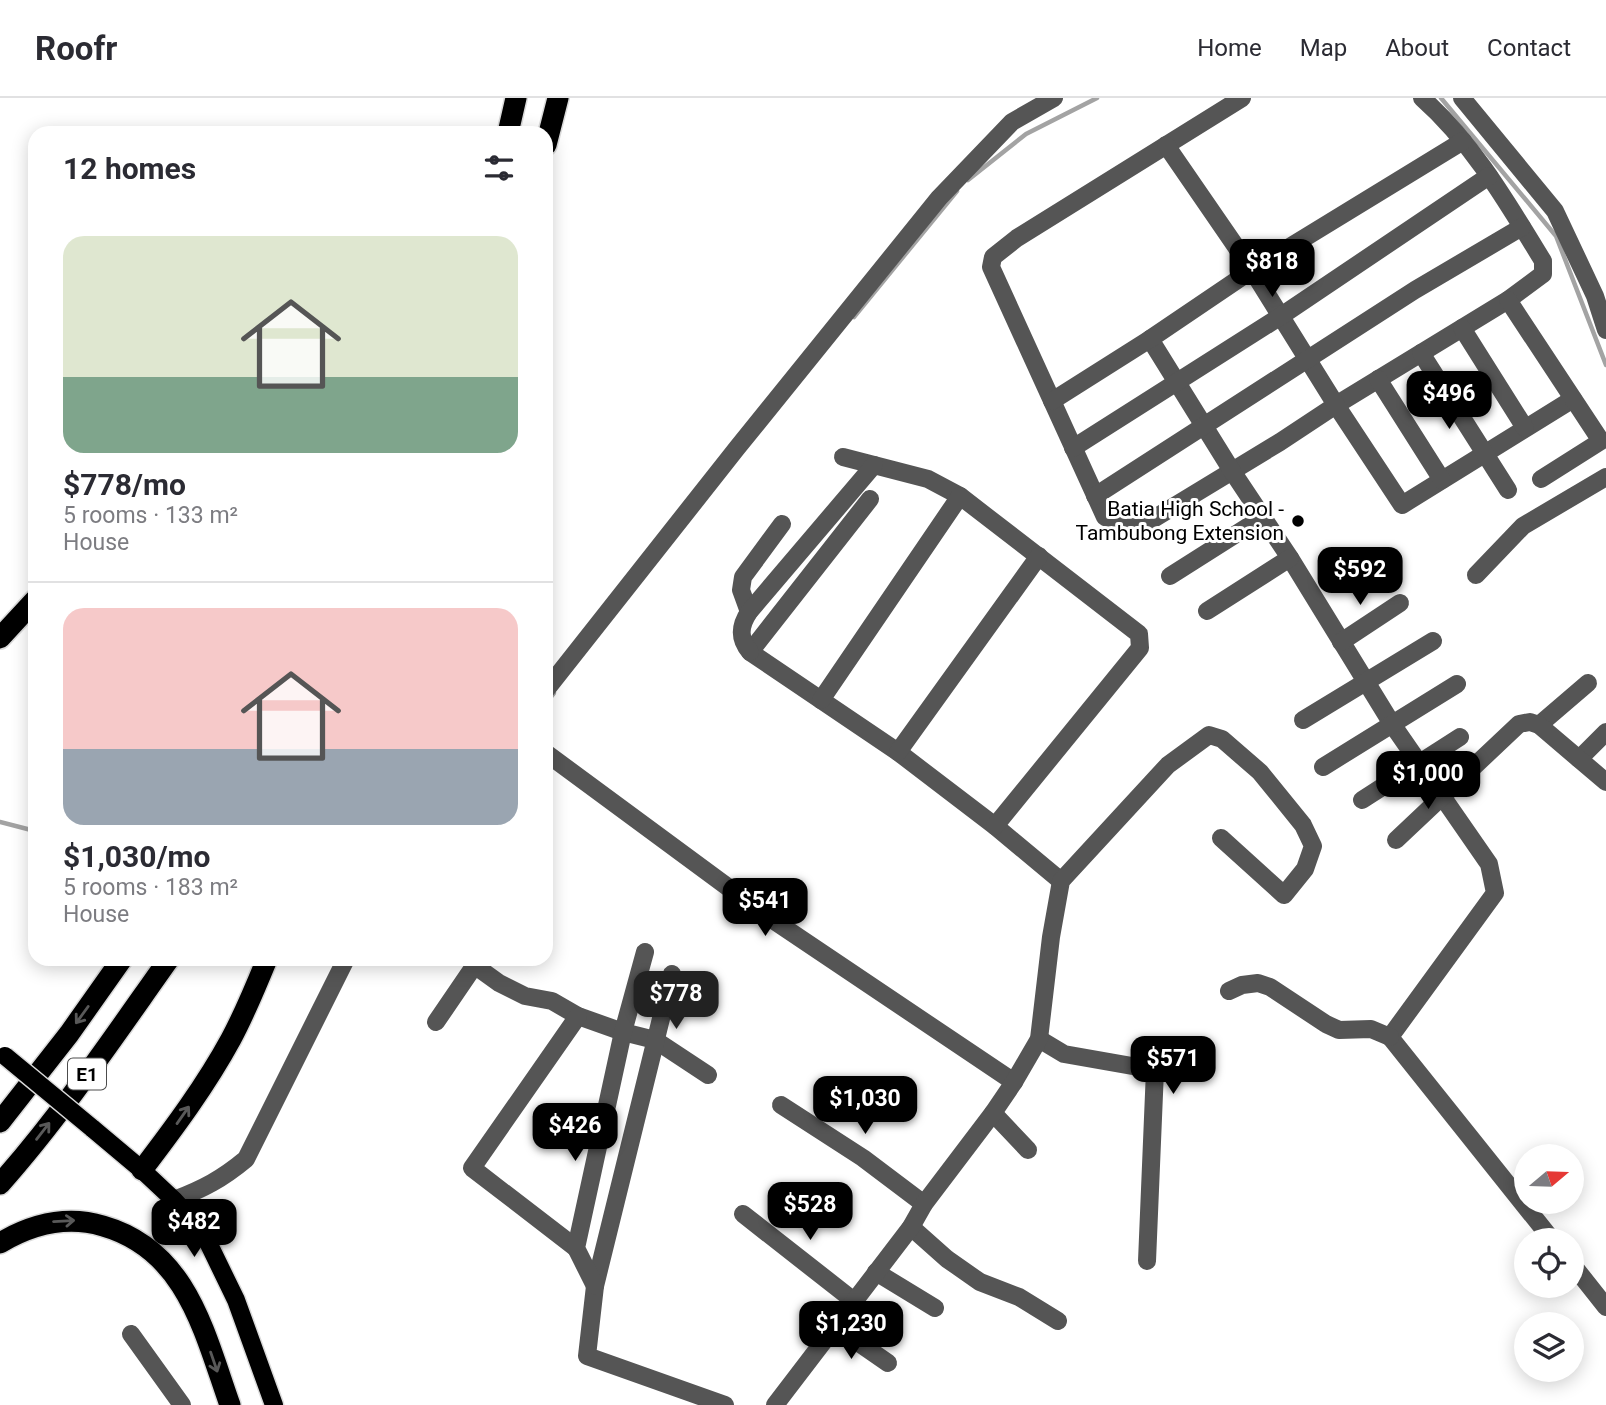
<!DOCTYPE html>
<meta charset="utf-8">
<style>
body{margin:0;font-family:Roboto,sans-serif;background:#f2f2f3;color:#2b2b33;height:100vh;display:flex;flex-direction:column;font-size:26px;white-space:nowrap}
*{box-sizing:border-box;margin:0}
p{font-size:23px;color:#7c7c81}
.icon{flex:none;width:38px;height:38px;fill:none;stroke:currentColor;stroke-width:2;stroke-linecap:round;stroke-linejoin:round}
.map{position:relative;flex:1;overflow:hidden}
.details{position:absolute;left:28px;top:28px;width:525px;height:840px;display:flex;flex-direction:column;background:#fff;border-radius:21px;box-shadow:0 4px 18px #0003}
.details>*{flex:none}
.needle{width:46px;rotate:71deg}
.fabs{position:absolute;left:1514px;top:1046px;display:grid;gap:14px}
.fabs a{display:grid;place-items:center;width:70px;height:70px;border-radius:50%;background:#fff;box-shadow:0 4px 18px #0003;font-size:35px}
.price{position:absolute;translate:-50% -60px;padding:0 16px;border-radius:14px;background:#000;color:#fff;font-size:23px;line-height:46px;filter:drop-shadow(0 2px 4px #0008)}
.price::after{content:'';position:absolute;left:50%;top:42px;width:21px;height:16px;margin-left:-10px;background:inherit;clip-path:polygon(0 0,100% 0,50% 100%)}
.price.selected{background:#222;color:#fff}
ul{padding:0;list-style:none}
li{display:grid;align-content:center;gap:14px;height:371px;padding:0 35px}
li+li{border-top:2px solid #e1e1e2}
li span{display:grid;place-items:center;height:217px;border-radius:21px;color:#555}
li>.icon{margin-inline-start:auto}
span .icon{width:126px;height:126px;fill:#fffc;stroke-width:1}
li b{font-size:30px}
h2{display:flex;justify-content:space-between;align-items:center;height:84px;padding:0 35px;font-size:30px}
header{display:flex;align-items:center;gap:42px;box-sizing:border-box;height:98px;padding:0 35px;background:#fff;border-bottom:2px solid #e1e1e2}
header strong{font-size:33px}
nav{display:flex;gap:38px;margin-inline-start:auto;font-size:24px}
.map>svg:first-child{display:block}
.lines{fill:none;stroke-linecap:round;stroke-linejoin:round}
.stream{stroke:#a3a3a3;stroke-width:4.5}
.major-casing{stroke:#dbdbdb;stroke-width:21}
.highway-casing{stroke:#dbdbdb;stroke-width:24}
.minor{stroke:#555;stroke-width:18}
.major{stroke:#000;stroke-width:18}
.highway{stroke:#000;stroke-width:21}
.major-bridge-casing{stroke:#dbdbdb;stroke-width:21;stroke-linecap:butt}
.major-bridge{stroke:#000;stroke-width:18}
.oneway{stroke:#595959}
.poi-dot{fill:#000;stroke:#fff;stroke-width:2.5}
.labels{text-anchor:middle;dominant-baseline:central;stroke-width:6;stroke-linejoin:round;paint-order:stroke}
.shield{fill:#fff;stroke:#4c4c4c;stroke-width:2}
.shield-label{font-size:19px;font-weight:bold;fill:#000}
.poi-label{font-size:21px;fill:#000;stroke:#fff;text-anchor:end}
</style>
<header>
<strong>Roofr</strong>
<nav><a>Home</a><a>Map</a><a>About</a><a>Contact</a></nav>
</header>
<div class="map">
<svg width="1606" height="1307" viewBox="0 0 1606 1307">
<rect width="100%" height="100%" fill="#fff"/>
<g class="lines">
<!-- stream -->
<g class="stream">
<polyline points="1441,0 1556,138 1606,267"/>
<polyline points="968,82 1026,36 1097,0"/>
<polyline points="854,219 957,93"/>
<polyline points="546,605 554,595"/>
<polyline points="0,724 35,733"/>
</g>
<defs>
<polyline id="major" points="92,1030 142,1072 174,1102 203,1134 236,1202 274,1307"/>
<g id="highway">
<polyline points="508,35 516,0"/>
<polyline points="546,47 558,0"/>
<polyline points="0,540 35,502"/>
<polyline points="0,1024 69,936 122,861"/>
<path d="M 142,1072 C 174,1030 206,987 231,941 C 245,915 256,888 267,861"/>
<path d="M 0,1086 C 62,1016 115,937 169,861"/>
<path d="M 0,1145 C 32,1126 66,1117 103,1128 C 187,1152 204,1234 230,1307"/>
</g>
</defs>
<!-- major casing -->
<use href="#major" class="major-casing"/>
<!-- highway casing -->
<use href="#highway" class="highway-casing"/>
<!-- minor -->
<g class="minor">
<path d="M 1242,0 L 1017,140 L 993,159 L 991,169 L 1105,419 L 1128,429 L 1140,429 L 1280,344 L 1336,307 L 1508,202 L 1543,176 L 1543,163 C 1508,106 1473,45 1422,0"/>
<polyline points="1462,0 1555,113 1595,198 1606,232"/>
<polyline points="1166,47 1252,172 1336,307 1402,407 1573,301"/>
<polyline points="1508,202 1601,343 1541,381"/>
<polyline points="1462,230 1525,330"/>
<polyline points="1150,241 1232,373 1290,460 1392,626 1489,766 1495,795 1390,939 1553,1143"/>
<polyline points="1421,255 1508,392"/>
<polyline points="1378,281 1442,382"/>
<polyline points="1052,303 1150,241 1252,172 1463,43"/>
<polyline points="1073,350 1281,218 1489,78"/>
<polyline points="843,359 928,381 960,398"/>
<polyline points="1095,398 1415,192 1522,129"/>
<polyline points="870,401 750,554 898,654 995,728 1061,783"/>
<polyline points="1476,477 1523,428 1606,379"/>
<polyline points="1170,478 1263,419"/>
<polyline points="1207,513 1290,460"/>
<polyline points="749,514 741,492 743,479 782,426"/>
<polyline points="1341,544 1400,505"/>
<path d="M 750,554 C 739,541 739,529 749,514 L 874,367"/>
<polyline points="546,592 737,350 939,100 1012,24 1054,0"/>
<polyline points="821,602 960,398 1139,536 1140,550 995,728"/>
<polyline points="1303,622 1433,543"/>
<polyline points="1539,627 1588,585"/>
<polyline points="898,654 1039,458"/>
<polyline points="546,655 767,818 1014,984"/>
<polyline points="1579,661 1606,634"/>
<polyline points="1323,669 1457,586"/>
<polyline points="1362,702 1460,639"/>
<polyline points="1396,742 1519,626 1530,624 1539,627 1606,684"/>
<polyline points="474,867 499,885 525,898 552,903 578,918 623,934 655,942 708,977"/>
<polyline points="672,876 595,1188 587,1258 725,1307"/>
<polyline points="1229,893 1242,887 1258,885 1270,889 1326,926 1339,932 1371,931 1390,939"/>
<polyline points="436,924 479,861"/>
<polyline points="1039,941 1064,956 1155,972 1147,1163"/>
<polyline points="781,1007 863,1060 924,1106"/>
<polyline points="993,1015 1028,1052"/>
<path d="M 174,1102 C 203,1091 222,1081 246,1061 L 346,861"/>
<polyline points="743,1116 854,1203"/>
<polyline points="911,1129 947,1161 980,1184 1019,1199 1058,1223"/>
<polyline points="576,1150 472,1070 578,918"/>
<polyline points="1572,1166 1606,1209"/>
<polyline points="876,1174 935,1210"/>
<polyline points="595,1188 576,1150 623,934 645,854"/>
<polyline points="836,1229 888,1265"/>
<polyline points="131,1236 182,1307"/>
<polyline points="775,1307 911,1129 924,1106 993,1015 1014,984 1039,941 1051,839 1061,783 1168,667 1209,637 1222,641 1260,674 1303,727 1313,748 1305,771 1284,797 1221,740"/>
</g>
<!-- major -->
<use href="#major" class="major"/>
<!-- highway -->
<use href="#highway" class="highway"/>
<defs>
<polyline id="major-bridge" points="5,958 92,1030"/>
</defs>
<!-- major-bridge casing -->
<use href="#major-bridge" class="major-bridge-casing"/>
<!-- major-bridge -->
<use href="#major-bridge" class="major-bridge"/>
</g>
<!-- one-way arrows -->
<defs><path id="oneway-shaft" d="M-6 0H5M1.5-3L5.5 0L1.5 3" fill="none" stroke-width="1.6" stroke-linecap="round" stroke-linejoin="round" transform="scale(1.75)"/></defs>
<g class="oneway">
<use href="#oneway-shaft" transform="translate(82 917) rotate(126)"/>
<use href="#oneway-shaft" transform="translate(183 1017) rotate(-55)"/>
<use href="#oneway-shaft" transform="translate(43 1033) rotate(-52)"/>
<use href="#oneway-shaft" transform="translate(64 1123) rotate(-3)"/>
<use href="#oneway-shaft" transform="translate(214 1264) rotate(71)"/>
</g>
<!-- markers -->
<circle class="poi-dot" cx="1298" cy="423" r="7"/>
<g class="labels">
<!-- shield labels -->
<rect class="shield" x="68" y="960.5" width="38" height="31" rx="5"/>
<g class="shield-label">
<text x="87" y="976">E1</text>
</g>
<!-- poi labels -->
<g class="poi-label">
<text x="1284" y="411">Batia High School -<tspan x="1284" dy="24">Tambubong Extension</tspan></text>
</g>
</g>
</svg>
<div class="fabs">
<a><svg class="needle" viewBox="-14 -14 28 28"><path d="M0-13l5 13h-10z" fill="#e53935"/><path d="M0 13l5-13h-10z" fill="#7c7c81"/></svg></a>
<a><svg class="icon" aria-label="locate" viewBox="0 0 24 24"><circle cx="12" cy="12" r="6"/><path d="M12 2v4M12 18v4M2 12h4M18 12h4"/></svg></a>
<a><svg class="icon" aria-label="layers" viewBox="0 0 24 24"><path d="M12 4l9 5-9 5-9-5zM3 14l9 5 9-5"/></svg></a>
</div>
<b class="price" style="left:1272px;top:201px">$818</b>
<b class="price" style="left:1449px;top:333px">$496</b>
<b class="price" style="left:1360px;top:509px">$592</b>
<b class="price" style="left:1428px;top:713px">$1,000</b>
<b class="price" style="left:765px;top:840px">$541</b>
<b class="price selected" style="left:676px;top:933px">$778</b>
<b class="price" style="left:1173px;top:998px">$571</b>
<b class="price" style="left:865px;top:1038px">$1,030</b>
<b class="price" style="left:575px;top:1065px">$426</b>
<b class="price" style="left:810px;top:1144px">$528</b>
<b class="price" style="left:194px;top:1161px">$482</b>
<b class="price" style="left:851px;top:1263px">$1,230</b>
<section class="details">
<h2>12 homes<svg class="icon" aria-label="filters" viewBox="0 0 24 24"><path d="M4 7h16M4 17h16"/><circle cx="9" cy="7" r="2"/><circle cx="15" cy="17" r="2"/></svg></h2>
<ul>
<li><span style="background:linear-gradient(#dfe7d0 65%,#7fa58c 0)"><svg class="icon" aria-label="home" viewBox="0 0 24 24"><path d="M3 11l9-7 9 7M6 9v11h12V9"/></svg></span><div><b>$778/mo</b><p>5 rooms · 133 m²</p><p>House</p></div></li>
<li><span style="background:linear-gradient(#f6c9c9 65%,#9aa5b1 0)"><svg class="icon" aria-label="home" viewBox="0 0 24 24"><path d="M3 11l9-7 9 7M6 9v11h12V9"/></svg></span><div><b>$1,030/mo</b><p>5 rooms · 183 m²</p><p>House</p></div></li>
</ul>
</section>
</div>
